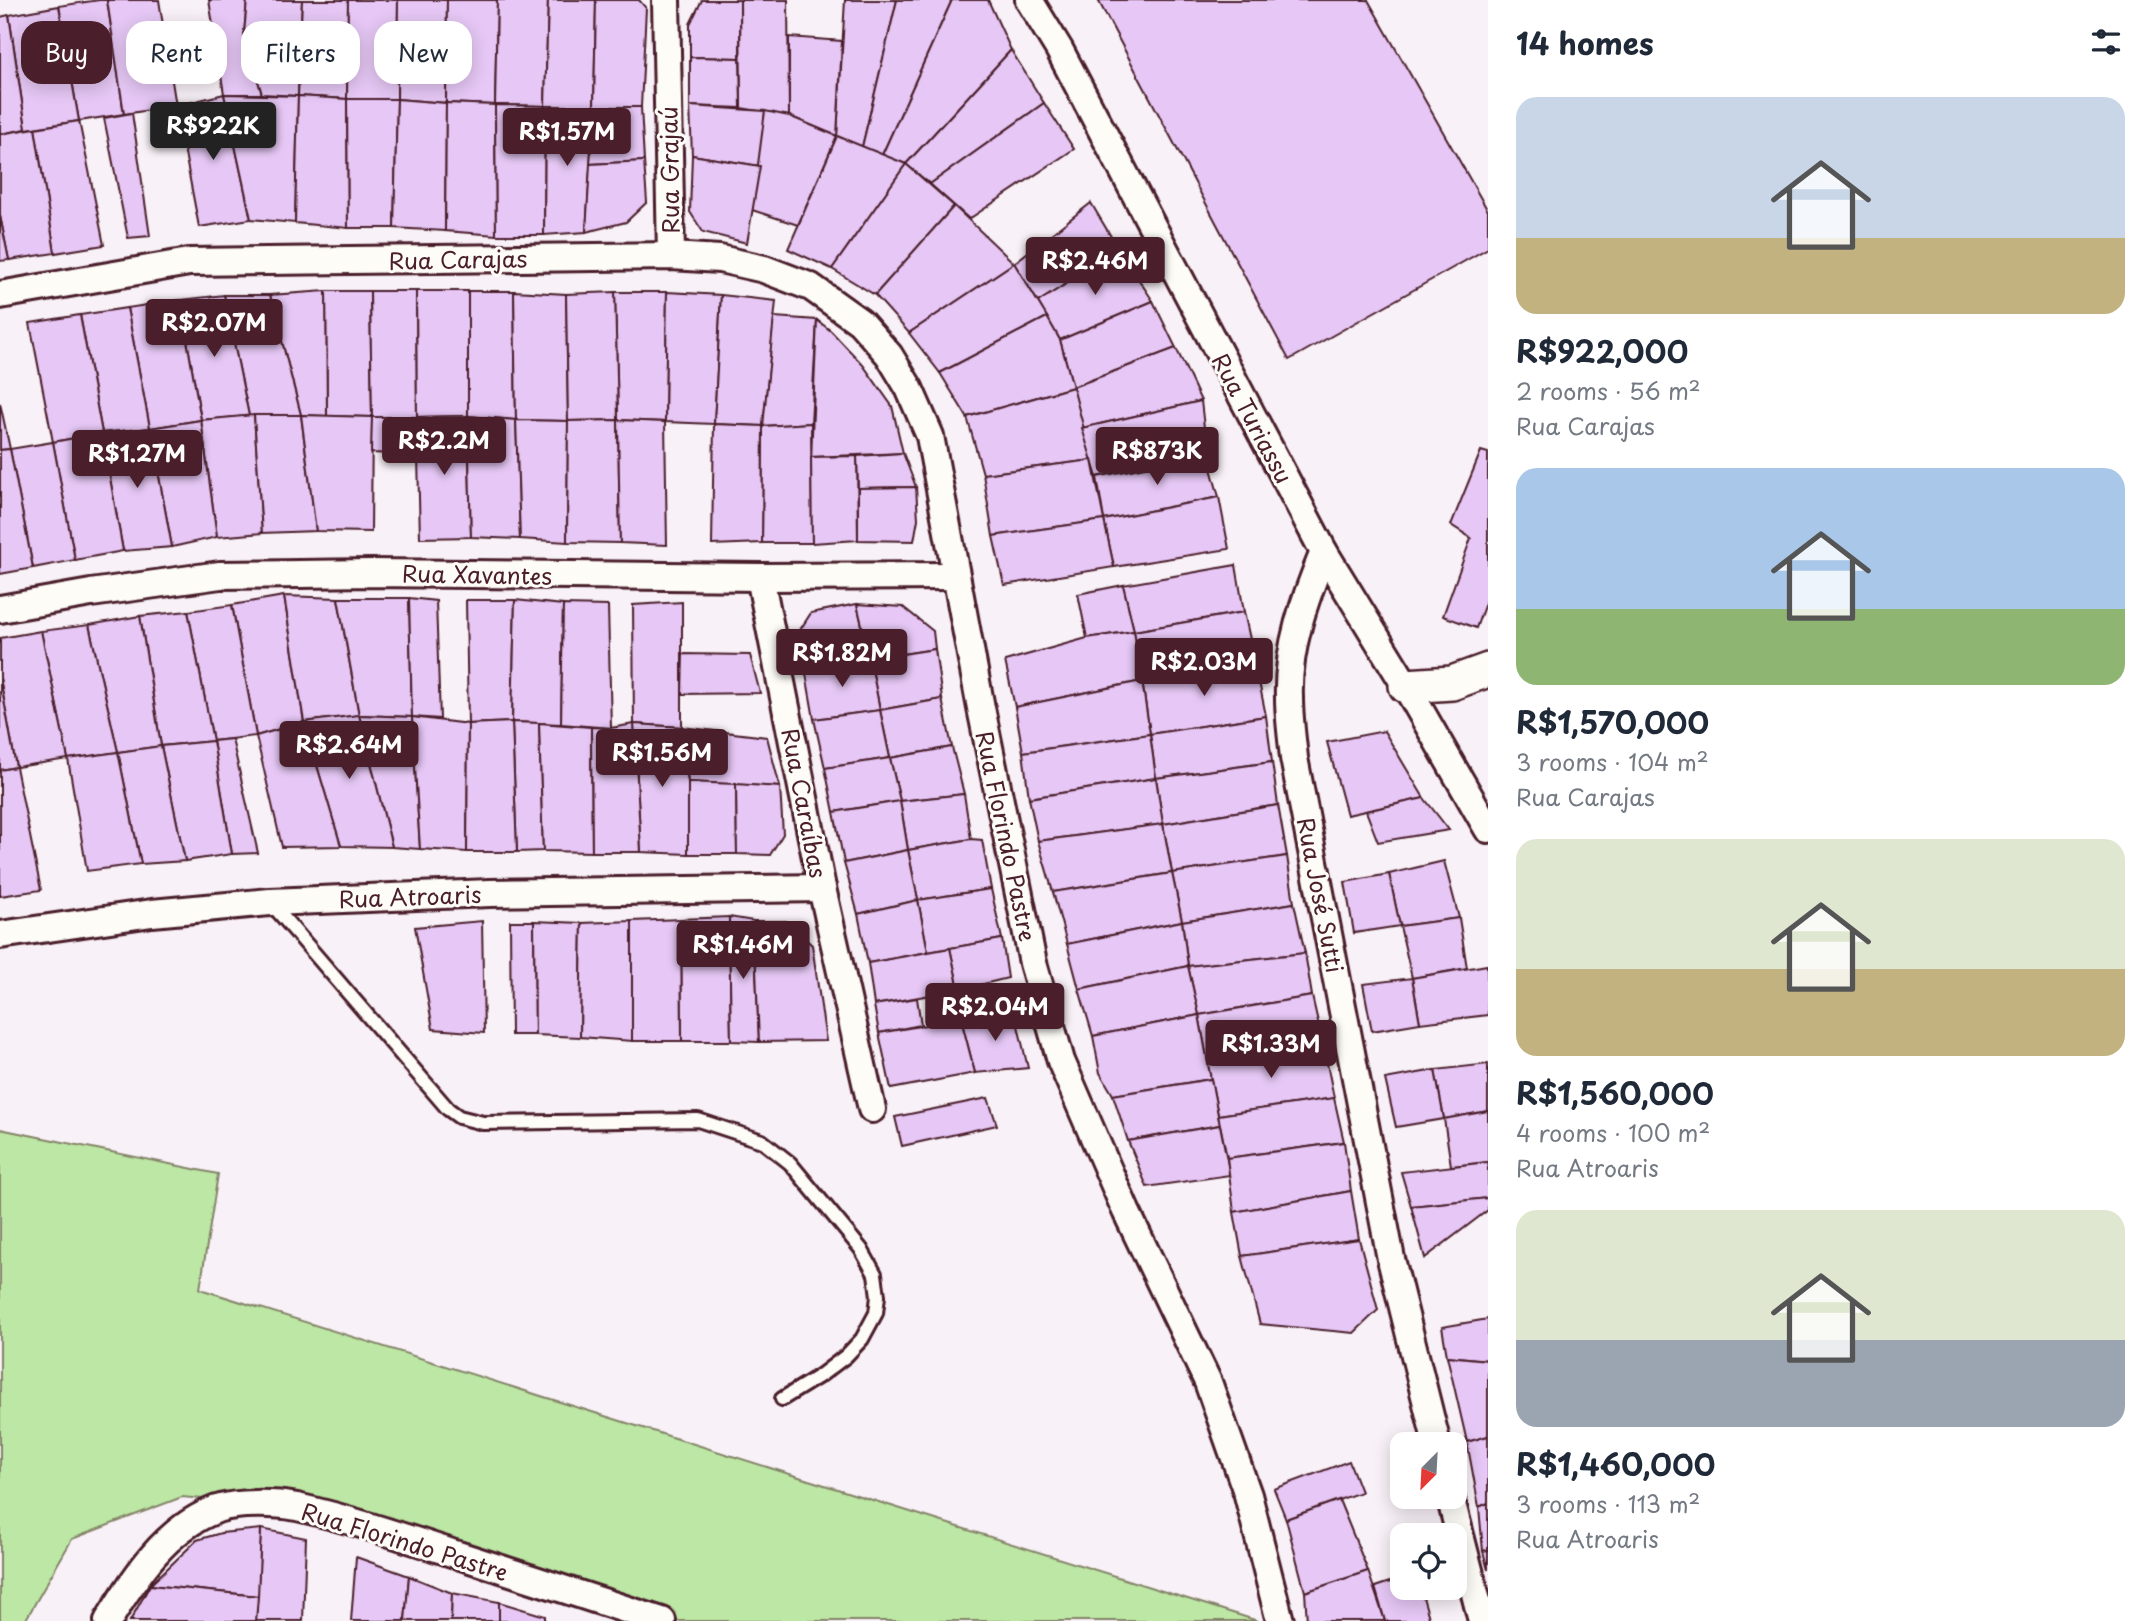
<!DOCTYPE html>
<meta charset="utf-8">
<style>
body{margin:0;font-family:"Playpen Sans",sans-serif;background:#f2f2f3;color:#1f2937;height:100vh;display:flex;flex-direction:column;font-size:26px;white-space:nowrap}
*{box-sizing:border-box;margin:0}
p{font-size:23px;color:#747a83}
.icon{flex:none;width:38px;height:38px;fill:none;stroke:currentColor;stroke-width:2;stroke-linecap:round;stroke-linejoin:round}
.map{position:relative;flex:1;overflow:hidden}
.drawer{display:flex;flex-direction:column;background:#fff;width:665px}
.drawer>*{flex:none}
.top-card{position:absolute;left:21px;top:21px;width:665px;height:63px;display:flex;gap:14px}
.needle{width:46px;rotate:204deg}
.tools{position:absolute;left:1390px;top:1432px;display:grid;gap:14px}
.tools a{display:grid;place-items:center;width:77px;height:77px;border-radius:14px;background:#fff;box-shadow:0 4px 18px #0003;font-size:35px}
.price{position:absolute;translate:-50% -60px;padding:0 16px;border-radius:7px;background:#4a1f2b;color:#fff;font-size:23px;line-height:46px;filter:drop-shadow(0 2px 4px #0008)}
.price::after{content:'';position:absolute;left:50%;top:42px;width:21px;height:16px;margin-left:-10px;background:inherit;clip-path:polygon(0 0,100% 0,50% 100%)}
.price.on{background:#222;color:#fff}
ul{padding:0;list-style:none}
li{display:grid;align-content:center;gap:14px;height:371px;padding:0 28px}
li span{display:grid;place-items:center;height:217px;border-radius:21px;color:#555}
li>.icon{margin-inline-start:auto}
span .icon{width:126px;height:126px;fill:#fffc;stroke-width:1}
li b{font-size:30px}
h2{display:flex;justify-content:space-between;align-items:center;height:84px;padding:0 28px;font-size:30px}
.pill{padding:0 24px;border-radius:21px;background:#fff;box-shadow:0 4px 18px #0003;font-size:24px;line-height:63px}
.pill.on{background:#4a1f2b;color:#fff}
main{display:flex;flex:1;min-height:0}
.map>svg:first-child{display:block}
.green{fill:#bce7a4;stroke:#838368;stroke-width:2}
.building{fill:#e6c7f5;stroke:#4a1f2b;stroke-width:2}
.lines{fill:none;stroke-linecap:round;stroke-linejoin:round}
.service-casing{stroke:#4a1f2b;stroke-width:18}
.minor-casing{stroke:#4a1f2b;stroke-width:32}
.tertiary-casing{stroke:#4a1f2b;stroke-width:38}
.service{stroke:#fdfcf7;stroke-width:12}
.minor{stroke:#fdfcf7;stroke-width:26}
.tertiary{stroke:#fdfcf7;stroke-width:33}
.labels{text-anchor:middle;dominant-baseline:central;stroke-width:6;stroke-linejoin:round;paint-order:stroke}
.street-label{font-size:23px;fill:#4a1f2b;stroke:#fdfcf7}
</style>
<main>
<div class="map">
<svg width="1488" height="1621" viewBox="0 0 1488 1621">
<rect width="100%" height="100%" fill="#f8f1f7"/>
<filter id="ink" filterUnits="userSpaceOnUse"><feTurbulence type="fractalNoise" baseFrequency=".0143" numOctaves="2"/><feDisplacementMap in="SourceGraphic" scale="14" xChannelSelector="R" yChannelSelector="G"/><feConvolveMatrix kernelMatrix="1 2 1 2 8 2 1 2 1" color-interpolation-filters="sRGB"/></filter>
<g filter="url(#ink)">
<!-- green -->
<polygon class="green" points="0,1129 218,1174 200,1289 1258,1621 620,1621 255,1504 182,1497 72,1539 25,1621 0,1621"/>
<!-- building -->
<g class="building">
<polygon points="99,0 107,0 124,114 79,121 59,6"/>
<polygon points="107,0 159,0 176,106 124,114"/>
<polygon points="209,0 247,0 244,34 262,94 224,94"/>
<polygon points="247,0 302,0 298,96 262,94 244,34"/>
<polygon points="302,0 348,0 347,99 298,96"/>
<polygon points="348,0 398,0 397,99 347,99"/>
<polygon points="398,0 447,0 446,103 397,99"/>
<polygon points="447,0 497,0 495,105 446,103"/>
<polygon points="497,0 548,0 545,106 495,105"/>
<polygon points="548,0 596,0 594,107 545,106"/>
<polygon points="596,0 639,0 646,8 641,107 594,107"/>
<polygon points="702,0 740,0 740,58 690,57 690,24"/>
<polygon points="740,0 788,0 789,116 741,108"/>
<polygon points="845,0 897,0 862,147 837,136"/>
<polygon points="897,0 952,0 882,155 862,147"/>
<polygon points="952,0 988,0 1011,50 906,164 882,155"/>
<polygon points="1098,0 1368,0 1488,211 1488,248 1289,360"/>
<polygon points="59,6 79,121 26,129 9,15"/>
<polygon points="9,15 26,129 0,134 0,17"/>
<polygon points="789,37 842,41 837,136 789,116"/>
<polygon points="1011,50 1044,103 930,184 906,164"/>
<polygon points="690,57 740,58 741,108 690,106"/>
<polygon points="224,94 251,219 199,227 176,106"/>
<polygon points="224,94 298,96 295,223 251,219"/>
<polygon points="298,96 347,99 348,228 295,223"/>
<polygon points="347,99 397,99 394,228 348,228"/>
<polygon points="397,99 446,103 445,231 394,228"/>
<polygon points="446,103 495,105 496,235 445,231"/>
<polygon points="1044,103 1074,149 969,219 930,184"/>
<polygon points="495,105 545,106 544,235 496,235"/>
<polygon points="545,106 594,107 586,232 544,235"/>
<polygon points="690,106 765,111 760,166 692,155"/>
<polygon points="594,107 641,107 644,161 590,164"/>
<polygon points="765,111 789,116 837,136 798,225 752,210"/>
<polygon points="132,113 150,236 128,238 104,118"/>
<polygon points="79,121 104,245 55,253 35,128"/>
<polygon points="35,128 55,253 9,260 0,216 0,134"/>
<polygon points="837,136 906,164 832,269 788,249"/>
<polygon points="692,155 760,166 747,243 703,232 690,212"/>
<polygon points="644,161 647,202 626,222 586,232 590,164"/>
<polygon points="906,164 954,206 875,295 832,269"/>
<polygon points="1091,203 1119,250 1038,302 1014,263"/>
<polygon points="954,206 1014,263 909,333 875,295"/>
<polygon points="0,216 9,260 0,261"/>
<polygon points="1119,250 1153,301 1060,340 1038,302"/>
<polygon points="1014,263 1047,317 940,373 909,333"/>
<polygon points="326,291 370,291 372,417 327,416"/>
<polygon points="326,291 327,416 301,415 270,295"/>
<polygon points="370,291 416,291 417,417 372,417"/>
<polygon points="416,291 468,291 468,416 417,417"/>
<polygon points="468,291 514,291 516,420 468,416"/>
<polygon points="514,291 566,294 568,421 516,420"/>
<polygon points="615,292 667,292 665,422 618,420"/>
<polygon points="615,292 618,420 568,421 566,294"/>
<polygon points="667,292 721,295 714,424 665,422"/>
<polygon points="224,295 270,295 301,415 249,416"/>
<polygon points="224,295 249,416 201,420 180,300"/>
<polygon points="721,295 776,301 763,426 714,424"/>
<polygon points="180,300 201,420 150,428 127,308"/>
<polygon points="1153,301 1176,348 1073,387 1060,340"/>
<polygon points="127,308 150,428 102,433 80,315"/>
<polygon points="80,315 102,433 53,442 30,323"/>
<polygon points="774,317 817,320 811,423 763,426"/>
<polygon points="1047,317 1060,340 1073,387 967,417 940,373"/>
<polygon points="817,320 831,331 863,365 892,406 903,453 811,457"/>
<polygon points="1176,348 1201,401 1082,428 1073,387"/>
<polygon points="1073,387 1092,460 983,474 967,417"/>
<polygon points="1201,401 1207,454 1097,477 1082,428"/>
<polygon points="0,403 10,449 0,450"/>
<polygon points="254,415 262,533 217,537 201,420"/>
<polygon points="254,415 301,415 316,531 262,533"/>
<polygon points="301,415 372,417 371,532 316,531"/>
<polygon points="468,416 471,537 420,538 417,417"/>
<polygon points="468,416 516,420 520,539 471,537"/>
<polygon points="372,417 417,417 417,455 371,453"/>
<polygon points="201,420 217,537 172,547 150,428"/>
<polygon points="516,420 568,421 567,542 520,539"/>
<polygon points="618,420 620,543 567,542 568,421"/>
<polygon points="618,420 665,422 667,545 620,543"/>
<polygon points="811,423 812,543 762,543 763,426"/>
<polygon points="714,424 763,426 762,543 712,545"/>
<polygon points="150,428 172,547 123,551 102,433"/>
<polygon points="102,433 123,551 75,560 53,442"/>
<polygon points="53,442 75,560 33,568 10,449"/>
<polygon points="10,449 33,568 0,574 0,450"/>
<polygon points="1481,451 1488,453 1488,595 1476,628 1443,616 1471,538 1451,525"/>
<polygon points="903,453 916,487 858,488 857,456"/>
<polygon points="1207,454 1219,497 1104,520 1097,477"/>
<polygon points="857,456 858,540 812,543 811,457"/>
<polygon points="1092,460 1104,520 993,536 983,474"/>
<polygon points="916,487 918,519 914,541 858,540 858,488"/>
<polygon points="1219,497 1229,549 1114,567 1104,520"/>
<polygon points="1104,520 1114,567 1004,585 993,536"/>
<polygon points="1236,565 1244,612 1134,631 1123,585"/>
<polygon points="1123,585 1134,631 1087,638 1078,594"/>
<polygon points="284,596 304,722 256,736 232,605"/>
<polygon points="284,596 338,598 359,715 304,722"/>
<polygon points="338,598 409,598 412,717 359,715"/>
<polygon points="409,598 436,601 440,719 412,717"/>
<polygon points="466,600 515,600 512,722 468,724"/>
<polygon points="515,600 563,605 561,724 512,722"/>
<polygon points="682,602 682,727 634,724 633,605"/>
<polygon points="857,604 870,659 805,668 798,633 811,613"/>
<polygon points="857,604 903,607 933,631 935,649 870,659"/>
<polygon points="232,605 256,736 213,741 188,611"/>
<polygon points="563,605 608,606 611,728 561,724"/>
<polygon points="188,611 213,741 161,746 140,616"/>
<polygon points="1244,612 1255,662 1142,681 1134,631"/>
<polygon points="140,616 161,746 118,752 89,625"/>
<polygon points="89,625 118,752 68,759 41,631"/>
<polygon points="41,631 68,759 16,767 0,678 0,638"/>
<polygon points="1134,631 1142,681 1015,707 1005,661 1087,638"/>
<polygon points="935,649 942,699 880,710 870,659"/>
<polygon points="683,654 750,655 760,693 682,694"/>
<polygon points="870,659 880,710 814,719 805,668"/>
<polygon points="1255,662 1266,716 1150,734 1142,681"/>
<polygon points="0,678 16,767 0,770"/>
<polygon points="1142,681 1150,734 1023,752 1015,707"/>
<polygon points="942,699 952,747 890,758 880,710"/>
<polygon points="880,710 890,758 825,768 814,719"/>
<polygon points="359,715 412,717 420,849 392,847"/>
<polygon points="359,715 392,847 341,846 304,722"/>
<polygon points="1266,716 1272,762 1156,778 1150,734"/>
<polygon points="412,717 468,724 467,852 420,849"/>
<polygon points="304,722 341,846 282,847 256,736"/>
<polygon points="512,722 539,723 543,851 517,852"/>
<polygon points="512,722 517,852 467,852 468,724"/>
<polygon points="539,723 591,727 592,852 543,851"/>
<polygon points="634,724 682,727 688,782 688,854 641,852"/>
<polygon points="634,724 641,852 592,852 591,727 611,728"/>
<polygon points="682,727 767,737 780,787 688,782"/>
<polygon points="1384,731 1424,798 1347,815 1327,742"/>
<polygon points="1150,734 1156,778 1029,798 1023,752"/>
<polygon points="232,739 258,853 232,854 213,741"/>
<polygon points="213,741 232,854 185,861 161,746"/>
<polygon points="161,746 185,861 141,864 118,752"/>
<polygon points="952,747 964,794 900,801 890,758"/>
<polygon points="118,752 141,864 87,871 68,759"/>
<polygon points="890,758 900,801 834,812 825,768"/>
<polygon points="1272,762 1278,805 1163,824 1156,778"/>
<polygon points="16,767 41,890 0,896 0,770"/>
<polygon points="1156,778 1163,824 1038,841 1029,798"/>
<polygon points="688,782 736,784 737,854 688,854"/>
<polygon points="736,784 780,787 783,834 770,855 737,854"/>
<polygon points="964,794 971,839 908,850 900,801"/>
<polygon points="1424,798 1449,830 1378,842 1366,811"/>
<polygon points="900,801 908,850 844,863 834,812"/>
<polygon points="1278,805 1287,856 1172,873 1163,824"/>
<polygon points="1163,824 1172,873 1053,892 1038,841"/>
<polygon points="971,839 982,840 991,889 918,900 908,850"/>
<polygon points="908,850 918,900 858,914 844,863"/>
<polygon points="1287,856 1294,903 1182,921 1172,873"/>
<polygon points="1444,861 1459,918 1400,926 1389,874"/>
<polygon points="1172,873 1182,921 1067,944 1053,892"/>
<polygon points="1389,874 1400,926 1354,933 1345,882"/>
<polygon points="991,889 1002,939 928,952 918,900"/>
<polygon points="918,900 928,952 868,963 858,914"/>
<polygon points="1294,903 1305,953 1188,966 1182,921"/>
<polygon points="729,917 731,1041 682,1041 681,919"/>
<polygon points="729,917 754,921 759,1042 731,1041"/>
<polygon points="1459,918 1467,968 1412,978 1400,926"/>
<polygon points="681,919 682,1041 632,1041 632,921"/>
<polygon points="482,921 484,1033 433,1029 415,927"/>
<polygon points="510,921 534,921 535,1035 511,1035"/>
<polygon points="534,921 582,923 580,1037 535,1035"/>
<polygon points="632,921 632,1041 580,1037 582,923"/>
<polygon points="754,921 786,921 812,945 826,1041 759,1042"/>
<polygon points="1182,921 1188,966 1079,989 1067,944"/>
<polygon points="1002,939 1008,978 959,990 950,948"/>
<polygon points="950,948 959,990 874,1005 868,963"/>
<polygon points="1305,953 1312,996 1199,1015 1188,966"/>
<polygon points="1487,965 1488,1015 1420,1023 1412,978"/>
<polygon points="1188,966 1199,1015 1093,1036 1079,989"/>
<polygon points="1412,978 1420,1023 1372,1031 1363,984"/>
<polygon points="1312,996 1323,1044 1208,1064 1199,1015"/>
<polygon points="917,998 921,1025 879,1033 874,1005"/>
<polygon points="1015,1013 1028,1068 975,1073 961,1019"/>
<polygon points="1199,1015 1211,1079 1113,1095 1100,1073 1093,1036"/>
<polygon points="961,1019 975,1073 891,1089 879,1033"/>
<polygon points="1323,1044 1334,1098 1218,1115 1208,1064"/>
<polygon points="1488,1064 1488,1111 1444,1119 1435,1070"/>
<polygon points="1435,1070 1444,1119 1396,1127 1385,1079"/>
<polygon points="1211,1079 1220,1125 1128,1141 1113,1095"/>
<polygon points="988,1098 997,1125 902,1146 895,1117"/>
<polygon points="1334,1098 1344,1142 1227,1158 1218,1115"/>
<polygon points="1488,1111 1488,1162 1451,1166 1444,1119"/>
<polygon points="1220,1125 1230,1175 1147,1187 1128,1141"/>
<polygon points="1344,1142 1351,1191 1234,1212 1227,1158"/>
<polygon points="1488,1162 1488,1198 1411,1206 1401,1172"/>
<polygon points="1351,1191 1359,1239 1242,1256 1234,1212"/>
<polygon points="1488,1198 1488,1210 1425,1258 1411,1206"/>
<polygon points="1359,1239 1378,1310 1354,1333 1260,1324 1242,1256"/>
<polygon points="1488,1319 1488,1360 1447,1356 1442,1327"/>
<polygon points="1447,1356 1488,1360 1488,1436 1467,1442"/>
<polygon points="1488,1436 1488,1503 1479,1507 1467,1442"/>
<polygon points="1349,1461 1361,1492 1286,1519 1274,1489"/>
<polygon points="1339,1500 1368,1571 1305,1592 1286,1519"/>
<polygon points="1488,1503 1488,1550 1483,1551 1479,1507"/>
<polygon points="261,1529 306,1538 303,1621 256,1621"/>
<polygon points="261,1529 258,1596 150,1585 197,1540 221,1533"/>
<polygon points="1488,1550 1488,1570 1483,1551"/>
<polygon points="356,1557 409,1576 405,1621 351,1621"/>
<polygon points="1368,1571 1385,1621 1307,1621 1305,1592"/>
<polygon points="409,1576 452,1593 451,1621 405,1621"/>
<polygon points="1402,1578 1402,1587 1420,1587 1430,1621 1385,1621 1375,1587"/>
<polygon points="150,1585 258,1596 256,1621 130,1621"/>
<polygon points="452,1593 499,1602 499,1621 451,1621"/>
<polygon points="499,1602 545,1616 545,1621 499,1621"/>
</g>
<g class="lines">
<defs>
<polyline id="service" points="270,902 448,1109 459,1117 483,1123 698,1120 762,1141 790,1163 861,1249 875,1274 878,1296 876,1313 862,1339 846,1356 821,1375 782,1399"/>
<g id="minor">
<polyline points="666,0 671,256"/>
<polyline points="1029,0 1059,49 1324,552 1406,686 1488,829"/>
<polyline points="0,295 189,262 671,256 720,259 764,269 811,287 860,322 889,355 909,388 930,436 981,708 1033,963 1061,1061 1126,1211 1208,1382 1248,1495 1280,1621"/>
<path d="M 1324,552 C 1305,598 1287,648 1289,698 C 1289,718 1292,738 1294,758 L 1391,1259 L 1437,1444"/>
<polyline points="760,577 822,888 872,1109"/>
<polyline points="0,609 91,593 220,575 371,573 760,577 956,576"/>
<polyline points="0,935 152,913 270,902 490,893 822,888"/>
<polyline points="1450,1496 1482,1621"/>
<path d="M 108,1621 C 135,1576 166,1528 217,1509 C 237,1502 276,1503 297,1507 C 350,1519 403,1537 455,1554 C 524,1576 593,1599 662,1621"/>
</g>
<polyline id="tertiary" points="1406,686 1452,683 1488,670"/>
</defs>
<!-- service casing -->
<use href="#service" class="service-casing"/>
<!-- minor casing -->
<use href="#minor" class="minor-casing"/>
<!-- tertiary casing -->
<use href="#tertiary" class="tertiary-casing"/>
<!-- service -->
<use href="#service" class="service"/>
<!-- minor -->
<use href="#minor" class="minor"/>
<!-- tertiary -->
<use href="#tertiary" class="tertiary"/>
</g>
</g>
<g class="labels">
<!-- street labels -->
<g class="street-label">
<text transform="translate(669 170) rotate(-91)">Rua Grajaú</text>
<text transform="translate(458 259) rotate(-1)">Rua Carajas</text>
<text transform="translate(1253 418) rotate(62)">Rua Turiassu</text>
<text transform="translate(477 574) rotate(1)">Rua Xavantes</text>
<text transform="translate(805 803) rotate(79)">Rua Caraíbas</text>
<text transform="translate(1007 836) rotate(78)">Rua Florindo Pastre</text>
<text transform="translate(1321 895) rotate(79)">Rua José Sutti</text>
<text transform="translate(410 896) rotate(-2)">Rua Atroaris</text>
<text transform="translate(405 1541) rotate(17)">Rua Florindo Pastre</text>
</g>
</g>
</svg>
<div class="tools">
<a><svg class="needle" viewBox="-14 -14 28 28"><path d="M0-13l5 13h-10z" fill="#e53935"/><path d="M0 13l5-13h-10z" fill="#747a83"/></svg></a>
<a><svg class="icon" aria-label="locate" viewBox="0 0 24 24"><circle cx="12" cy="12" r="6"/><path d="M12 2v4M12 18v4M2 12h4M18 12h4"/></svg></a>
</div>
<b class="price on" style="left:213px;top:162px">R$922K</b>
<b class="price" style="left:567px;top:168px">R$1.57M</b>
<b class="price" style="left:1095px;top:297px">R$2.46M</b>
<b class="price" style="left:214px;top:359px">R$2.07M</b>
<b class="price" style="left:444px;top:477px">R$2.2M</b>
<b class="price" style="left:1157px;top:487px">R$873K</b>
<b class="price" style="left:137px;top:490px">R$1.27M</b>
<b class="price" style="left:842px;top:689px">R$1.82M</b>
<b class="price" style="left:1204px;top:698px">R$2.03M</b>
<b class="price" style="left:349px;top:781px">R$2.64M</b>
<b class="price" style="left:662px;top:789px">R$1.56M</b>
<b class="price" style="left:743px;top:981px">R$1.46M</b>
<b class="price" style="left:995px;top:1043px">R$2.04M</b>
<b class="price" style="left:1271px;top:1080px">R$1.33M</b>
<div class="top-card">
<a class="pill on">Buy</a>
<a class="pill">Rent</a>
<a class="pill">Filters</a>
<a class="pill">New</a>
</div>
</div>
<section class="drawer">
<h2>14 homes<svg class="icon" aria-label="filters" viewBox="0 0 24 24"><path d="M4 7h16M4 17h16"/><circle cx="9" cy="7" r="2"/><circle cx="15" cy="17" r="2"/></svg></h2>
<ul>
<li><span style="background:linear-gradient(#c9d6e8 65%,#c2b280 0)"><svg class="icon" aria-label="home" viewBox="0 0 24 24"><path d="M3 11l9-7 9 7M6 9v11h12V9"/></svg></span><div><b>R$922,000</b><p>2 rooms · 56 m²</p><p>Rua Carajas</p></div></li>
<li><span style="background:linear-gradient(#a9c7e8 65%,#8fb573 0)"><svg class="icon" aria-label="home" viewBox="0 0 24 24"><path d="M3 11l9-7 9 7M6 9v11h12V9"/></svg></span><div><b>R$1,570,000</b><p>3 rooms · 104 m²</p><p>Rua Carajas</p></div></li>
<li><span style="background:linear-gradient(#dfe7d0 60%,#c2b280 0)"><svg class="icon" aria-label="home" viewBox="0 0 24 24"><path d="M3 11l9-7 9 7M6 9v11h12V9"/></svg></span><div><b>R$1,560,000</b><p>4 rooms · 100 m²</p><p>Rua Atroaris</p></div></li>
<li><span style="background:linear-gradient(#dfe7d0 60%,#9aa5b1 0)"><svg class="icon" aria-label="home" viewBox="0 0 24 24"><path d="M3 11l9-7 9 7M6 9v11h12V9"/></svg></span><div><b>R$1,460,000</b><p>3 rooms · 113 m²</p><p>Rua Atroaris</p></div></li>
</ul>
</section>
</main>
